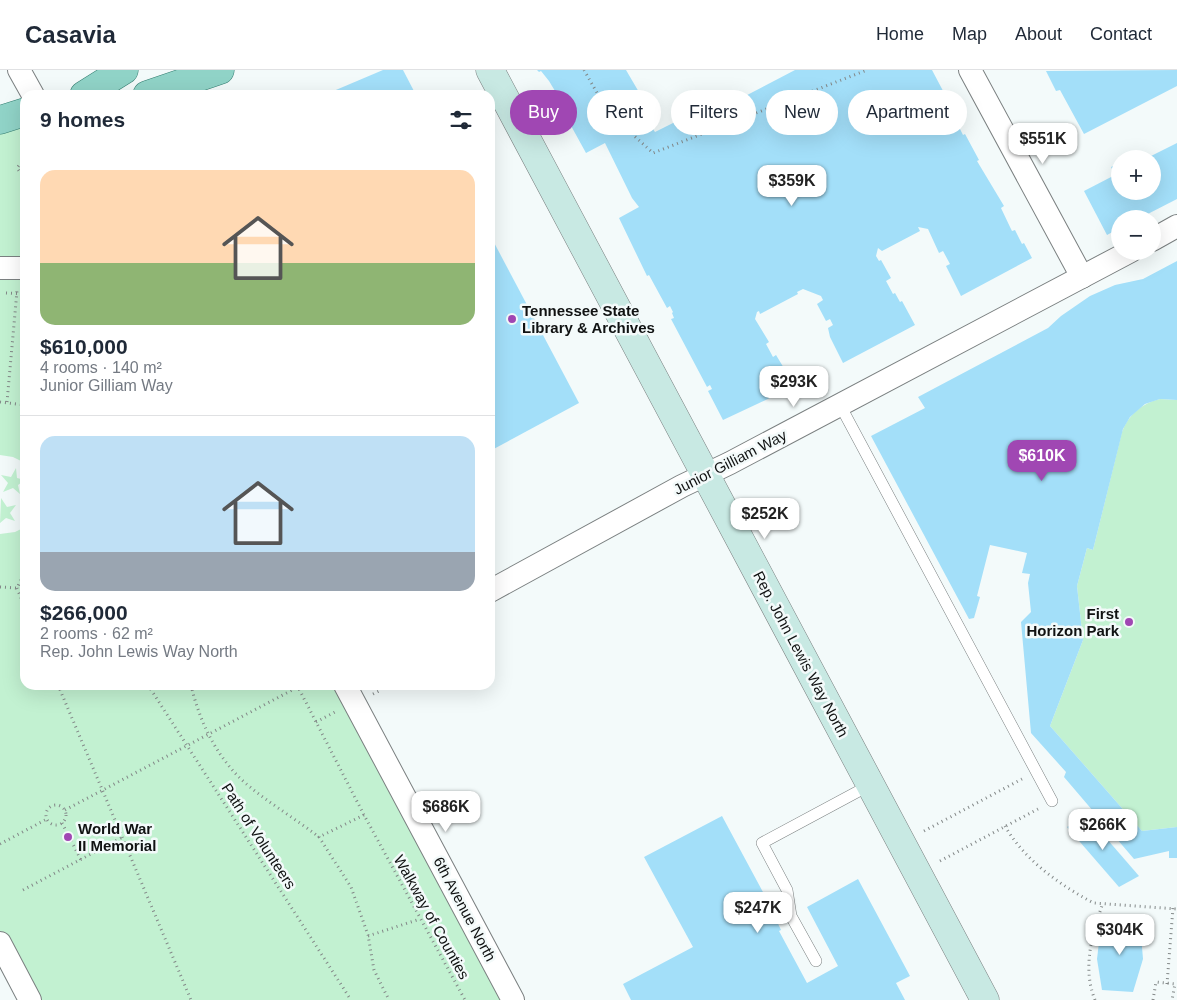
<!DOCTYPE html>
<meta charset="utf-8">
<style>
body{margin:0;font-family:Arial,sans-serif;background:#f2f2f3;color:#1f2937;height:100vh;display:flex;flex-direction:column;font-size:19px;white-space:nowrap}
*{box-sizing:border-box;margin:0}
p{font-size:16px;color:#747a83}
.icon{flex:none;width:28px;height:28px;fill:none;stroke:currentColor;stroke-width:2;stroke-linecap:round;stroke-linejoin:round}
.map{position:relative;flex:1;overflow:hidden}
.drawer{position:absolute;left:20px;top:20px;width:475px;height:600px;display:flex;flex-direction:column;background:#fff;border-radius:15px;box-shadow:0 5px 20px #0002}
.drawer>*{flex:none}
.banner{position:absolute;left:510px;top:20px;width:475px;height:45px;display:flex;gap:10px}
.buttons{position:absolute;left:1111px;top:80px;display:grid;gap:10px}
.buttons a{display:grid;place-items:center;width:50px;height:50px;border-radius:50%;background:#fff;box-shadow:0 5px 20px #0002;font-size:25px}
.price{position:absolute;translate:-50% -42px;padding:0 11px;border-radius:10px;background:#fff;color:#222;font-size:16px;line-height:32px;filter:drop-shadow(0 1px 2px #0008)}
.price::after{content:'';position:absolute;left:50%;top:30px;width:15px;height:11px;margin-left:-8px;background:inherit;clip-path:polygon(0 0,100% 0,50% 100%)}
.price.active{background:#a047b3;color:#fff}
ul{padding:0;list-style:none}
li{display:grid;align-content:center;gap:10px;height:265px;padding:0 20px}
li+li{border-top:1px solid #e0e1e3}
li span{display:grid;place-items:center;height:155px;border-radius:15px;color:#555}
li>.icon{margin-inline-start:auto}
span .icon{width:90px;height:90px;fill:#fffc;stroke-width:1}
li b{font-size:21px}
h2{display:flex;justify-content:space-between;align-items:center;height:60px;padding:0 20px;font-size:21px}
.tag{padding:0 18px;border-radius:22px;background:#fff;box-shadow:0 5px 20px #0002;font-size:18px;line-height:45px}
.tag.active{background:#a047b3;color:#fff}
header{display:flex;align-items:center;gap:30px;box-sizing:border-box;height:70px;padding:0 25px;background:#fff;border-bottom:1px solid #e0e1e3}
header strong{font-size:24px}
nav{display:flex;gap:28px;margin-inline-start:auto;font-size:18px}
.map>svg:first-child{display:block}
.green{fill:#c2f1d1}
.building{fill:#a3dff9}
.lines{fill:none;stroke-linecap:round;stroke-linejoin:round}
.lane-casing{stroke:#7b8081;stroke-width:12}
.street-casing{stroke:#7b8081;stroke-width:24}
.secondary-casing{stroke:#7b8081;stroke-width:29}
.primary-casing{stroke:#337d70;stroke-width:29}
.path{stroke:#838888;stroke-width:3;stroke-dasharray:1 4;stroke-linecap:butt}
.lane{stroke:#fff;stroke-width:11}
.street{stroke:#fff;stroke-width:22}
.secondary{stroke:#c8e9e3;stroke-width:28}
.primary{stroke:#90d3c7;stroke-width:28}
.poi-dot{fill:#a047b3;stroke:#f3fafa;stroke-width:2}
.labels{text-anchor:middle;dominant-baseline:central;stroke-width:5;stroke-linejoin:round;paint-order:stroke}
.poi-label{font-size:15px;font-weight:bold;fill:#101212;stroke:#f3fafa;text-anchor:start}
.street-label{font-size:15px;fill:#101212;stroke:#f3fafa}
</style>
<header>
<strong>Casavia</strong>
<nav><a>Home</a><a>Map</a><a>About</a><a>Contact</a></nav>
</header>
<div class="map">
<svg width="1177" height="930" viewBox="0 0 1177 930">
<rect width="100%" height="100%" fill="#f3fafa"/>
<!-- green -->
<g class="green">
<polygon points="25,42 25,393 13,387 0,385 0,50"/>
<path d="M 1160,329 L 1177,330 L 1177,757 L 1142,761 L 1050,656 L 1083,570 L 1077,516 L 1087,478 L 1093,480 L 1122,362 C 1128,345 1142,333 1160,329 Z"/>
<polygon points="16,398 17,408 25,410 18,415 20,424 13,418 3,422 8,413 1,405 11,407"/>
<polygon points="1,428 7,437 16,435 10,443 15,451 6,448 0,453"/>
<polygon points="25,457 25,615 345,615 513,930 30,930 0,873 0,464 15,462"/>
</g>
<!-- building -->
<g class="building">
<polygon points="383,0 403,0 416,25 324,25"/>
<polygon points="537,0 626,0 657,53 651,56 655,62 679,50 677,47 695,37 697,41 721,27 726,36 795,0 932,0 961,55 959,57 963,65 965,64 979,90 977,91 1004,136 1001,138 1010,157 1012,161 1015,160 1022,174 1024,173 1032,188 961,226 946,196 950,194 943,181 939,183 928,159 918,157 920,161 882,181 878,178 876,186 879,191 881,190 891,208 886,211 893,224 895,223 900,232 902,231 915,255 843,293 830,267 828,258 833,255 830,249 826,251 817,234 823,230 821,226 803,219 797,222 798,224 760,244 759,241 757,242 755,249 769,272 766,274 773,287 776,285 793,313 773,324 774,326 723,350 708,321 712,319 710,315 707,317 671,249 674,248 672,243 673,242 670,236 667,238 649,205 647,206 619,148 639,137 632,128 605,73 586,83 553,23 555,21 549,11 541,1 539,2"/>
<polygon points="1177,0 1177,16 1084,64 1060,20 1056,21 1046,1"/>
<polygon points="1177,73 1177,129 1138,149 1120,149 1120,158 1107,165 1084,121 1115,105 1111,97 1120,92 1120,121 1152,121 1152,89 1145,89"/>
<polygon points="490,165 579,333 490,381"/>
<polygon points="1177,191 1177,330 1160,329 1145,334 1130,347 1123,359 1093,480 1087,478 1077,516 1083,570 1050,656 1142,761 1177,757 1177,788 1169,788 1169,781 1134,789 1064,707 1066,702 1031,663 1021,552 1031,542 1028,513 1030,504 1022,503 1027,483 990,475 977,526 980,527 974,548 969,549 871,366 925,338 918,327 1048,258 1061,246 1090,226 1115,215 1143,209"/>
<polygon points="722,746 764,824 781,860 779,861 807,913 838,896 807,837 858,809 910,906 896,913 905,930 631,930 623,914 693,877 644,787"/>
<polygon points="1087,746 1139,806 1119,817 1067,757"/>
<polygon points="1105,850 1140,853 1143,889 1133,922 1102,920 1097,889 1100,864"/>
</g>
<g class="lines">
<defs>
<g id="lane">
<polyline points="840,335 1052,731"/>
<polyline points="816,891 791,846 787,820 762,773 870,715"/>
</g>
<g id="street">
<polyline points="19,0 33,25"/>
<polyline points="970,0 1082,207"/>
<polyline points="1152,170 1177,156"/>
<polyline points="0,198 25,198"/>
<polyline points="490,521 682,416 730,393 1131,181"/>
<polyline points="345,615 513,930"/>
<polyline points="0,873 30,930"/>
</g>
<polyline id="secondary" points="490,0 985,930"/>
<g id="primary">
<polyline points="84,25 124,0"/>
<polyline points="147,25 220,0"/>
<polyline points="0,50 25,42"/>
</g>
</defs>
<!-- lane casing -->
<use href="#lane" class="lane-casing"/>
<!-- street casing -->
<use href="#street" class="street-casing"/>
<!-- secondary casing -->
<use href="#secondary" class="secondary-casing"/>
<!-- primary casing -->
<use href="#primary" class="primary-casing"/>
<!-- path -->
<g class="path">
<polyline points="584,0 608,42 653,83 867,0"/>
<polyline points="25,88 17,98 25,109"/>
<polyline points="23,177 25,158"/>
<polyline points="6,223 25,224"/>
<polyline points="0,332 25,335"/>
<polyline points="7,332 17,221"/>
<polyline points="0,517 17,518 25,502"/>
<polyline points="17,518 25,538"/>
<polyline points="58,615 191,930"/>
<polyline points="148,615 351,930"/>
<path d="M 191,615 C 200,654 219,692 250,717 C 272,735 297,750 319,767"/>
<polyline points="297,615 364,745 465,930"/>
<polyline points="373,624 381,620"/>
<polyline points="316,652 335,642"/>
<circle cx="56" cy="745" r="10"/>
<polyline points="65,740 298,617"/>
<polyline points="364,745 319,767 351,817 368,865 374,900 389,930"/>
<polyline points="62,753 81,790"/>
<path d="M 1005,756 C 1024,789 1056,812 1088,830 L 1094,833 L 1177,839"/>
<polyline points="924,761 1022,709"/>
<polyline points="0,774 47,749"/>
<polyline points="940,791 1038,739"/>
<polyline points="23,820 123,767"/>
<polyline points="368,866 420,849"/>
<polyline points="1167,914 1173,838"/>
<path d="M 1095,930 C 1082,898 1092,864 1103,833"/>
<polyline points="1153,930 1156,912 1175,914 1172,930"/>
</g>
<!-- lane -->
<use href="#lane" class="lane"/>
<!-- street -->
<use href="#street" class="street"/>
<!-- secondary -->
<use href="#secondary" class="secondary"/>
<!-- primary -->
<use href="#primary" class="primary"/>
</g>
<!-- markers -->
<g class="poi-dot">
<circle cx="512" cy="249" r="5"/>
<circle cx="1129" cy="552" r="5"/>
<circle cx="68" cy="767" r="5"/>
</g>
<g class="labels">
<!-- poi labels -->
<g class="poi-label">
<text x="522" y="240">Tennessee State<tspan x="522" dy="17">Library &amp; Archives</tspan></text>
<text x="1119" y="543" text-anchor="end">First<tspan x="1119" dy="17">Horizon Park</tspan></text>
<text x="78" y="758">World War<tspan x="78" dy="17">II Memorial</tspan></text>
</g>
<!-- street labels -->
<g class="street-label">
<text transform="translate(730 392) rotate(-27)">Junior Gilliam Way</text>
<text transform="translate(801 584) rotate(62)">Rep. John Lewis Way North</text>
<text transform="translate(259 766) rotate(57)">Path of Volunteers</text>
<text transform="translate(465 839) rotate(62)">6th Avenue North</text>
<text transform="translate(432 847) rotate(61)">Walkway of Counties</text>
</g>
</g>
</svg>
<div class="buttons">
<a>+</a>
<a>−</a>
</div>
<b class="price" style="left:1043px;top:95px">$551K</b>
<b class="price" style="left:792px;top:137px">$359K</b>
<b class="price" style="left:794px;top:338px">$293K</b>
<b class="price active" style="left:1042px;top:412px">$610K</b>
<b class="price" style="left:765px;top:470px">$252K</b>
<b class="price" style="left:446px;top:763px">$686K</b>
<b class="price" style="left:1103px;top:781px">$266K</b>
<b class="price" style="left:758px;top:864px">$247K</b>
<b class="price" style="left:1120px;top:886px">$304K</b>
<div class="banner">
<a class="tag active">Buy</a>
<a class="tag">Rent</a>
<a class="tag">Filters</a>
<a class="tag">New</a>
<a class="tag">Apartment</a>
</div>
<section class="drawer">
<h2>9 homes<svg class="icon" aria-label="filters" viewBox="0 0 24 24"><path d="M4 7h16M4 17h16"/><circle cx="9" cy="7" r="2"/><circle cx="15" cy="17" r="2"/></svg></h2>
<ul>
<li><span style="background:linear-gradient(#ffd9b3 60%,#8fb573 0)"><svg class="icon" aria-label="home" viewBox="0 0 24 24"><path d="M3 11l9-7 9 7M6 9v11h12V9"/></svg></span><div><b>$610,000</b><p>4 rooms · 140 m²</p><p>Junior Gilliam Way</p></div></li>
<li><span style="background:linear-gradient(#bfe0f5 75%,#9aa5b1 0)"><svg class="icon" aria-label="home" viewBox="0 0 24 24"><path d="M3 11l9-7 9 7M6 9v11h12V9"/></svg></span><div><b>$266,000</b><p>2 rooms · 62 m²</p><p>Rep. John Lewis Way North</p></div></li>
</ul>
</section>
</div>
